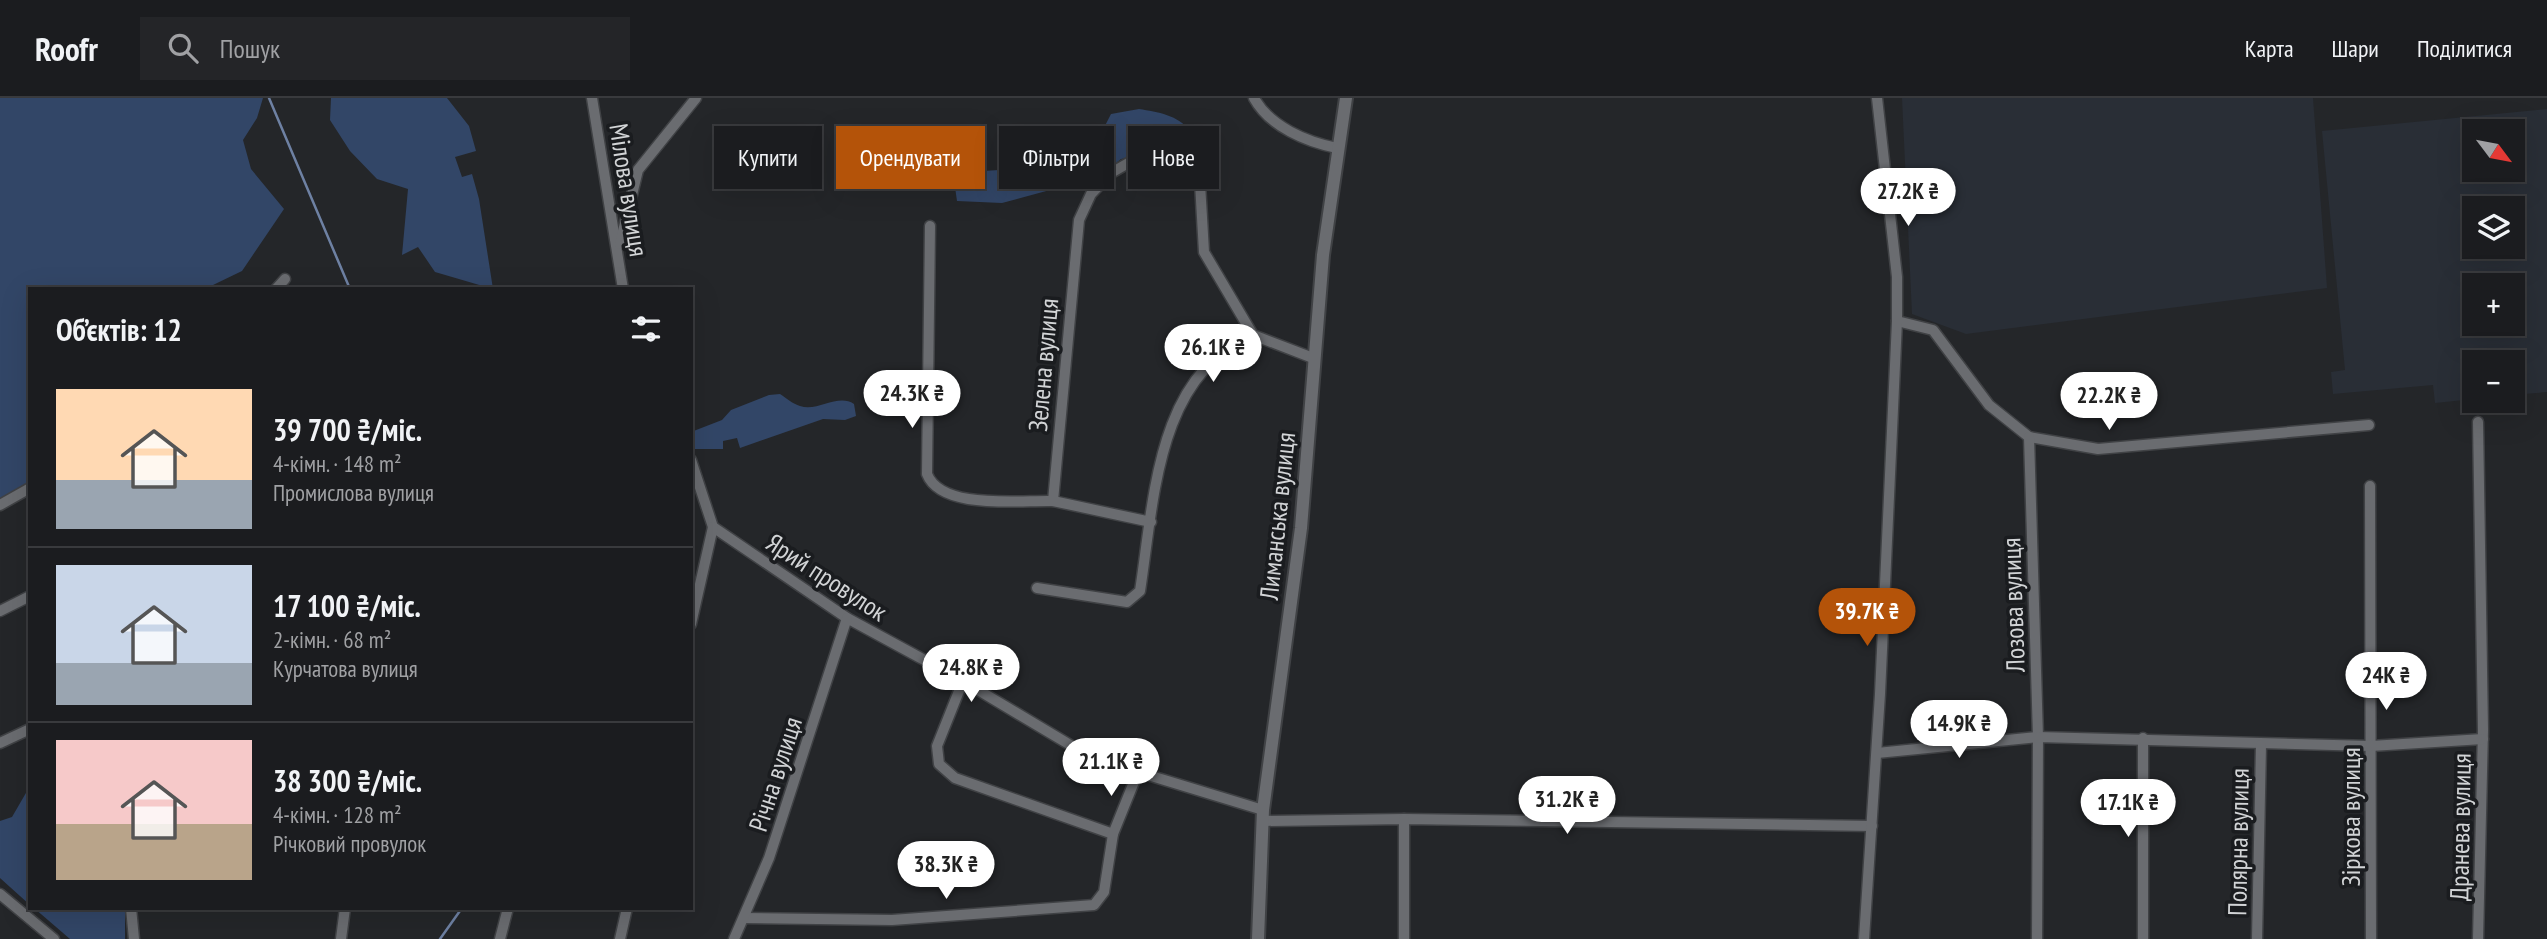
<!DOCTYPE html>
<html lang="uk">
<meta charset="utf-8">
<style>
body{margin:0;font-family:"PT Sans Narrow",sans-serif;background:#242528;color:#f1f3f6;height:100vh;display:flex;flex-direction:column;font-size:26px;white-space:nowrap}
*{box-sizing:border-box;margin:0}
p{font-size:23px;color:#a0a1a4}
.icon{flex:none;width:38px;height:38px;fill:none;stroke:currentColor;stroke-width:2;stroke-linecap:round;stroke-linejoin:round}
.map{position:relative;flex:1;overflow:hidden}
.side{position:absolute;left:28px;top:189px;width:665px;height:623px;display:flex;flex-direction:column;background:#1b1c1f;border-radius:0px;box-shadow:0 7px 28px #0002,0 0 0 2px #393a3d}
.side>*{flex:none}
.banner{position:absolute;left:714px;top:28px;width:665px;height:63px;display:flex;gap:14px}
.needle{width:46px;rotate:122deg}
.fabs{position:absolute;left:2462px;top:21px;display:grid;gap:14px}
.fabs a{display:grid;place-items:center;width:63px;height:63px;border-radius:0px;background:#1b1c1f;box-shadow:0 7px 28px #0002,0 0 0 2px #393a3d;font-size:35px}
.price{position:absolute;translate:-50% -60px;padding:0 16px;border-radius:24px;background:#fff;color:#222;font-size:23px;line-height:46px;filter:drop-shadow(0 2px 4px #0008)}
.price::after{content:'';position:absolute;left:50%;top:42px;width:21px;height:16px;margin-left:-10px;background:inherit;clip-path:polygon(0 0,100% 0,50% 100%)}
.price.on{background:#b45309;color:#fff}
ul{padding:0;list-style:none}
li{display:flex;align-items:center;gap:21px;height:175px;padding:0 28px}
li+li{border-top:2px solid #393a3d}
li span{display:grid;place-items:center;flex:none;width:196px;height:140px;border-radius:0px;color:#555}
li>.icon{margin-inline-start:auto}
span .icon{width:84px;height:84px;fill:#fffc;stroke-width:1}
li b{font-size:30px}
h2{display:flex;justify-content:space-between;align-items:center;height:84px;padding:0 28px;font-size:30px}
.tag{padding:0 24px;border-radius:0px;background:#1b1c1f;box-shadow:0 7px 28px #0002,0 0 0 2px #393a3d;font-size:24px;line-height:63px}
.tag.on{background:#b45309;color:#fff}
header{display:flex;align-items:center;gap:42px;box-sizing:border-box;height:98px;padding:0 35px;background:#1b1c1f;border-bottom:2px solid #393a3d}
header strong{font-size:33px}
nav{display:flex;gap:38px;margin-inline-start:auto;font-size:24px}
.search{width:490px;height:63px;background:#242528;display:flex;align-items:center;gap:18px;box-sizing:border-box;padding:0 24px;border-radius:0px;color:#a0a1a4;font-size:26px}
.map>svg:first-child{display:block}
.built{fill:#292e36;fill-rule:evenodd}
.green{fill:#324667}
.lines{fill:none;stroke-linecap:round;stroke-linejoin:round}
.stream{stroke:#6e81a3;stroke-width:2.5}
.minor-casing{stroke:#404245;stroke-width:13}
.tertiary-casing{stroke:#404245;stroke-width:16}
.minor{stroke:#6a6c70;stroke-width:10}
.tertiary{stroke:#6a6c70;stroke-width:12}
.labels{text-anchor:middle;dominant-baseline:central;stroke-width:7;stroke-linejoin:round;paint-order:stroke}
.street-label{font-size:26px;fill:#d2d4d6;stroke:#1a1c1f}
</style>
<header>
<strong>Roofr</strong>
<div class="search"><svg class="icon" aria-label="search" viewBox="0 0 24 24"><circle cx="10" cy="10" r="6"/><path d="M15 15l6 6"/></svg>Пошук</div>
<nav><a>Карта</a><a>Шари</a><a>Поділитися</a></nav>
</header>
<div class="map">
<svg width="2547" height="841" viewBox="0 0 2547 841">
<rect width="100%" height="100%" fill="#242629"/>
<!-- built -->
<g class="built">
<polygon points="1902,0 2313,0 2327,190 1966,236 1912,216"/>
<path d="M 2547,11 L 2547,294 L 2513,297 L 2513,264 L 2474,264 L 2474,301 L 2435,305 L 2433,287 L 2333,296 L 2331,274 L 2345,272 L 2322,33 ZM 2474,33 L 2513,33 L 2513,72 L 2474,72 ZM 2474,110 L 2513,110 L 2513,149 L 2474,149 ZM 2474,187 L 2513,187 L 2513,226 L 2474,226 Z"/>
</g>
<!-- green -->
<g class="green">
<polygon points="0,0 263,0 257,20 243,42 251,71 284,111 242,173 213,187 212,191 30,191 30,385 0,401"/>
<polygon points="331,0 447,0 469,28 476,53 455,59 462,79 472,76 479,101 493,191 435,174 418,149 402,157 408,91 377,81 350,53 330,22"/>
<path d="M 1139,11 C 1158,14 1178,17 1190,33 L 1181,51 L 1121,61 L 1091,86 L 1074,93 L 1050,92 L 1002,105 L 957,103 L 952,68 L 961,68 L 967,74 L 999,72 L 1090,57 L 1111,16 Z"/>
<path d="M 780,296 C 786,300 793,306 800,308 C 818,314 838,295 854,306 L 856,318 L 845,322 L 823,321 L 740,350 L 737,340 L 723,343 L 723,351 L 694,351 L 691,334 L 722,322 L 731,312 L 769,297 Z"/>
<polygon points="30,688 30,807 0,780 0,723 12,719"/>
<polygon points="34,810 125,810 125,841 70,841"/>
</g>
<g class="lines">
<!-- stream -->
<g class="stream">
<polyline points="269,0 350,191"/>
<polyline points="440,841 462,810"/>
</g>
<defs>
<g id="minor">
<polyline points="592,0 623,191"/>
<path d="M 1254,0 C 1270,29 1307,44 1337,50"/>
<path d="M 930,128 L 927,376 C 941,412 1018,402 1053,403"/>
<polyline points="620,146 638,72 696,0"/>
<polyline points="276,191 285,181"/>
<polyline points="1897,223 1933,232 1989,307 2029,339 2098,351 2369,327"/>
<polyline points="1253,237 1313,260"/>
<polyline points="2478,324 2483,632 2478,841"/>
<polyline points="2029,339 2038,639 2037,841"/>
<polyline points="691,362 713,429"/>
<polyline points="2370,388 2371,841"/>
<polyline points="0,407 30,390"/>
<polyline points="713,429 847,520 963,583 1077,651 1138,674 1263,712"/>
<path d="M 1037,490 L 1127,504 L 1140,493 C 1154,404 1156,276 1253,237 L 1204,154 L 1199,68 L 1190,55 L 1169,60 L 1137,60 L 1111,75 L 1091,96 L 1079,122 L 1053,403 L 1151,424"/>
<polyline points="0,513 30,498"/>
<polyline points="691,526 713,429"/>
<polyline points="963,583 937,648 939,666 955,680 1113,736"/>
<polyline points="0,645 30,631"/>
<polyline points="1877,655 2038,639 2371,648 2483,641"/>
<polyline points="1262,723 1404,721 1872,728"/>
<polyline points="0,796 54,841"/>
<polyline points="131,810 134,841"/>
<polyline points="744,820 892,822 1094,807 1104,794 1113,736 1138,674"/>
<polyline points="341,841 345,810"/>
<polyline points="500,841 508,810"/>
<polyline points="620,841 627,810"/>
<polyline points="734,841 769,760 847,520"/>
<polyline points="1404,841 1404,721"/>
<polyline points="1864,841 1880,596 1897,223 1897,179 1877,0"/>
<polyline points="2143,841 2143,640"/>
<polyline points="2257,841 2261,647"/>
</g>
<polyline id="tertiary" points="1258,841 1263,712 1301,430 1323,157 1346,0"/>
</defs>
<!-- minor casing -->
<use href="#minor" class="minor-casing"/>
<!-- tertiary casing -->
<use href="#tertiary" class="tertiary-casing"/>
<!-- minor -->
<use href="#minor" class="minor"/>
<!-- tertiary -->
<use href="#tertiary" class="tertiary"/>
</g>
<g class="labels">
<!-- street labels -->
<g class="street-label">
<text transform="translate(629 92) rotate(81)">Мілова вулиця</text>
<text transform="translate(1043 267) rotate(-85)">Зелена вулиця</text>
<text transform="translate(1277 418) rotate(-84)">Лиманська вулиця</text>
<text transform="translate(827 479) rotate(33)">Ярий провулок</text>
<text transform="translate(2013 507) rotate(-92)">Лозова вулиця</text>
<text transform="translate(775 676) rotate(-72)">Річна вулиця</text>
<text transform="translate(2350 719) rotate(-90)">Зіркова вулиця</text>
<text transform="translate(2460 729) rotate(-89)">Дранева вулиця</text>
<text transform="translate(2238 744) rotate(-89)">Полярна вулиця</text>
</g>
</g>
</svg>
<div class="fabs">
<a><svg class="needle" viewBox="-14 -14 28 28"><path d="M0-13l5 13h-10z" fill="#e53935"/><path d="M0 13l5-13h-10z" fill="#a0a1a4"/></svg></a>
<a><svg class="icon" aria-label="layers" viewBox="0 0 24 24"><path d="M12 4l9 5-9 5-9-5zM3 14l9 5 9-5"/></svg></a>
<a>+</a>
<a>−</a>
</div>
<b class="price" style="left:1908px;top:130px">27.2K ₴</b>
<b class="price" style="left:1213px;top:286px">26.1K ₴</b>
<b class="price" style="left:912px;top:332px">24.3K ₴</b>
<b class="price" style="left:2109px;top:334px">22.2K ₴</b>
<b class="price on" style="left:1867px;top:550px">39.7K ₴</b>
<b class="price" style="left:971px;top:606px">24.8K ₴</b>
<b class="price" style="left:2386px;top:614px">24K ₴</b>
<b class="price" style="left:1959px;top:662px">14.9K ₴</b>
<b class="price" style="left:1111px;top:700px">21.1K ₴</b>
<b class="price" style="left:1567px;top:738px">31.2K ₴</b>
<b class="price" style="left:2128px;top:741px">17.1K ₴</b>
<b class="price" style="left:946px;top:803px">38.3K ₴</b>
<div class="banner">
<a class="tag">Купити</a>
<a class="tag on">Орендувати</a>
<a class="tag">Фільтри</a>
<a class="tag">Нове</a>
</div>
<section class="side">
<h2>Об’єктів: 12<svg class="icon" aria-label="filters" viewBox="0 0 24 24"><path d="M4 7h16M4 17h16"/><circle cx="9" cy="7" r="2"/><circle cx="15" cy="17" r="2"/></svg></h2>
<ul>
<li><span style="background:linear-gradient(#ffd9b3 65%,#9aa5b1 0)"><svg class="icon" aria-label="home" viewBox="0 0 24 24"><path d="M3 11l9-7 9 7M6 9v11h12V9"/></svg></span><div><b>39 700 ₴/міс.</b><p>4-кімн. · 148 m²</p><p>Промислова вулиця</p></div></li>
<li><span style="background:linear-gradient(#c9d6e8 70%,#9aa5b1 0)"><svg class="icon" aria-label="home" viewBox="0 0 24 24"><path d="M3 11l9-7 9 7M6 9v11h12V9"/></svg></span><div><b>17 100 ₴/міс.</b><p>2-кімн. · 68 m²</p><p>Курчатова вулиця</p></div></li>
<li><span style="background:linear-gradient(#f6c9c9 60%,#b9a48a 0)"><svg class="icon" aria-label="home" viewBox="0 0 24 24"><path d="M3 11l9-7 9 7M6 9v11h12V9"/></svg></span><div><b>38 300 ₴/міс.</b><p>4-кімн. · 128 m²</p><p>Річковий провулок</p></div></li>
</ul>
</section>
</div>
